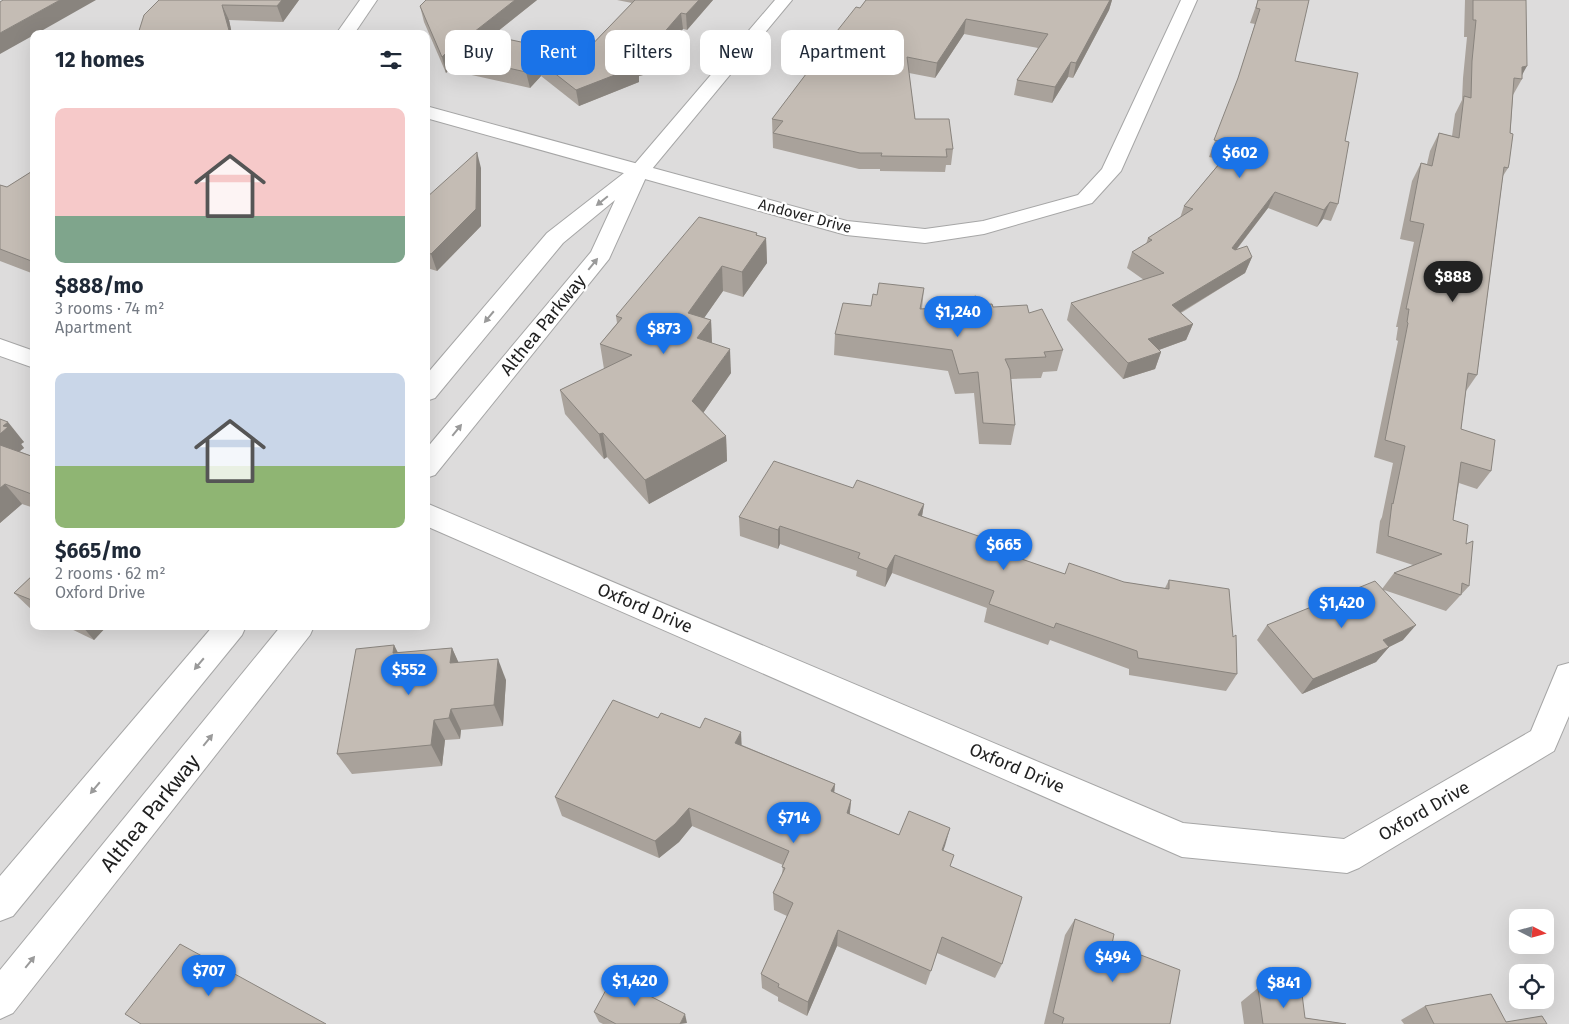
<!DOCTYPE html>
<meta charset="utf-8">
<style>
body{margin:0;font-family:"Fira Sans",sans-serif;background:#f2f2f3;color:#1f2937;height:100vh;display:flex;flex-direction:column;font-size:19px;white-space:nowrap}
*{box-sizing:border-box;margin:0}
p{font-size:16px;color:#747a83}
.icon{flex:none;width:28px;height:28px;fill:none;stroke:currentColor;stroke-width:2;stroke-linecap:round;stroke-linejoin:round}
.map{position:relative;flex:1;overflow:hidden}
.panel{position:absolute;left:30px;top:30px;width:400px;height:600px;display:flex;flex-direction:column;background:#fff;border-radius:10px;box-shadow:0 5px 20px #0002}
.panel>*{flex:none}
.banner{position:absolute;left:445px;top:30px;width:475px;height:45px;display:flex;gap:10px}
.needle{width:32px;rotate:96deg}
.buttons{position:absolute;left:1509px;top:909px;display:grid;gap:10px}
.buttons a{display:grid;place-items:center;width:45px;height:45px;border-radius:10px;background:#fff;box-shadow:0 5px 20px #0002;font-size:25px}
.price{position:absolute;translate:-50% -42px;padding:0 11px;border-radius:18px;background:#1a73e8;color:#fff;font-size:16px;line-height:32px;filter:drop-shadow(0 1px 2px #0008)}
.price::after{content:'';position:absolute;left:50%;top:30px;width:15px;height:11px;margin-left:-8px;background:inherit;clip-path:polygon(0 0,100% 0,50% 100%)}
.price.active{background:#222;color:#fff}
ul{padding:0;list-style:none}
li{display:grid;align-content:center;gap:10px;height:265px;padding:0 25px}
li span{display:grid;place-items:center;height:155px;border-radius:10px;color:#555}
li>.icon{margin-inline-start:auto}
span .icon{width:90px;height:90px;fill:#fffc;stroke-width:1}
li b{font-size:21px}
h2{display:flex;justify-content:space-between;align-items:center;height:60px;padding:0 25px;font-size:21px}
.tag{padding:0 18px;border-radius:10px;background:#fff;box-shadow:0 5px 20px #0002;font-size:18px;line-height:45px}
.tag.active{background:#1a73e8;color:#fff}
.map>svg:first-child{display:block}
.residential{fill:#dddcdc;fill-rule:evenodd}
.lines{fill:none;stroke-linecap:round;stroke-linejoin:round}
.minor-casing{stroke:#a6a6a6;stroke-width:2}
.tertiary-casing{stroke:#a6a6a6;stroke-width:2}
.minor{fill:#fff;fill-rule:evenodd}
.tertiary{fill:#fff;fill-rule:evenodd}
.wall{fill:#a9a29b}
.shaded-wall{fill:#89847e}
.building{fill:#c4bcb4;stroke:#89847e}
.oneway{fill:#9a9a9a}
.labels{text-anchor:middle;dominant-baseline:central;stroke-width:4.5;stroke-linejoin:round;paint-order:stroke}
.far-street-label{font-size:15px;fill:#1f1f1f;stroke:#fff}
.street-label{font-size:18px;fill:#1f1f1f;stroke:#fff}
.near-street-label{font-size:21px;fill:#1f1f1f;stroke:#fff}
</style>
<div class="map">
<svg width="1569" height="1024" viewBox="0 0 1569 1024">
<rect width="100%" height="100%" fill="#f0ede5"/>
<!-- residential -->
<path class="residential" d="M 0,0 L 1569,0 L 1569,1024 L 0,1024 ZM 34,34 L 426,34 L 426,626 L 34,626 ZM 1518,918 L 1545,918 L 1545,945 L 1518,945 ZM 1518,972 L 1545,972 L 1545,1000 L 1518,1000 Z"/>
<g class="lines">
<defs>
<g id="minor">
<polygon points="360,0 377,0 354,34 336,34"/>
<polygon points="1181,0 1197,0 1121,171 1092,203 984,234 925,243 846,235 426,118 426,106 847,221 925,229 983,221 1078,195 1102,169"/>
<polygon points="0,339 34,351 34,368 0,356"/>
<polygon points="426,503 1183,823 1344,839 1531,731 1558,666 1569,663 1569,716 1554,751 1359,868 1347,873 1182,857 426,526"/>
</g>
<g id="tertiary">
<polygon points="775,0 792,0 647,175 609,259 435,475 426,478 426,449 591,252 615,200 563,243 435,398 426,401 426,375 547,233 633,166"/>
<polygon points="213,626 246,626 242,635 13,916 0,921 0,876"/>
<polygon points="281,626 314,626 310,635 13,1013 0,1019 0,970"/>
</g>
</defs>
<!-- minor casing -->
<use href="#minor" class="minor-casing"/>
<!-- tertiary casing -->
<use href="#tertiary" class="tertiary-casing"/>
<!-- minor -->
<use href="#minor" class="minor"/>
<!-- tertiary -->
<use href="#tertiary" class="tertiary"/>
</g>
<!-- wall -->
<g class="wall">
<polygon points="159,0 299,0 283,22 229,20 232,34 138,34"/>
<polygon points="426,0 537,0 492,36 582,55 632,3 617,0 713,0 687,30 683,29 643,75 639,76 639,82 579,106 541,76 530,88 449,70 446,73 424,22 420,6"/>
<polygon points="866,0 1112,0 1109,10 1073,78 1068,77 1052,103 1014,95 1017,80 1038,48 964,34 935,78 909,73 915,119 953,149 951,165 946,165 945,172 880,171 880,169 859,169 773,148 772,119 826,48 826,45 860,8"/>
<polygon points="1258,0 1295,61 1345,141 1338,204 1331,221 1323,219 1317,227 1268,208 1237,249 1252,257 1245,273 1181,313 1193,324 1186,340 1159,350 1161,352 1155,369 1123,379 1067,320 1071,303 1144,280 1127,268 1132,252 1146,244 1148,238 1180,218 1184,206 1222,160 1209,157 1236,85 1255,24 1250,23"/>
<polygon points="1465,0 1526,0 1522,79 1513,95 1508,168 1503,176 1477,375 1466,391 1461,429 1491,471 1477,489 1459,483 1453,520 1466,544 1469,586 1446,611 1384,590 1403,640 1389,647 1376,662 1302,694 1257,640 1267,625 1382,589 1394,573 1413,565 1376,553 1380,521 1382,517 1393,463 1374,457 1398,341 1396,340 1398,327 1396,327 1414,242 1400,239 1412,181 1421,163 1427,164 1430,151 1439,133 1452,136 1455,114 1462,100 1463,78 1467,37 1464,37"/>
<polygon points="481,168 481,226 437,271 427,268 426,269 426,198"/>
<polygon points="34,170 34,274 0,261 0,185 7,187"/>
<polygon points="757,235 766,238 767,263 743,297 723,291 704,318 711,320 712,343 731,373 703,413 726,436 727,461 649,504 607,457 604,459 565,414 560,390 604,369 600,344 617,323 616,316"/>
<polygon points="924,288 922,309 970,306 972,297 981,305 1029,313 1063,350 1057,371 1043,372 1041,378 1011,379 1015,425 1011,445 979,444 974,393 955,394 948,371 834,355 835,334 871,306 877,295"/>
<polygon points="0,419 24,442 21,444 24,448 19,451 34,457 34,508 22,504 0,523"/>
<polygon points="853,488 924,504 922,516 982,546 1065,574 1165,588 1169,580 1233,637 1237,674 1226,691 1129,675 1129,669 1050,640 1048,645 984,622 987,608 892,573 885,587 856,576 857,571 780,544 778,549 740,536 739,517"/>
<polygon points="34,574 34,612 14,593"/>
<polygon points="65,626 107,626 94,640"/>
<polygon points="394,645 398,653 452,648 458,662 506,680 503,726 461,730 460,739 445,740 442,766 352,774 337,754"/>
<polygon points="658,718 742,745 835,784 834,793 851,800 850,814 899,835 943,851 950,867 1002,964 995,978 937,953 926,985 837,946 807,1016 778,1001 778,997 762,988 761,974 787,916 774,910 773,893 782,875 783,865 692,826 679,842 659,858 562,816 555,797"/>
<polygon points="1075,919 1112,944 1170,1024 1044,1024 1065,935"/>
<polygon points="1258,988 1305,1018 1346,1024 1244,1024 1241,1002"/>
<polygon points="1425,1006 1506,1022 1547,1024 1404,1024 1401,1020"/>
<polygon points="594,1012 687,1023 603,1024 599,1022"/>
</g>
<!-- shaded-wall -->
<g class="shaded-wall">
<polygon points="60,0 96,0 36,34 34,34 34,35 0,54 0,33"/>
<polygon points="282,0 299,0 283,22 277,6"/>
<polygon points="515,0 537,0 478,47 474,32"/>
<polygon points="699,0 713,0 687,30 686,14"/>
<polygon points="1109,0 1112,0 1109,10 1073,78 1076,63"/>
<polygon points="222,5 229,20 232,34 230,34"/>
<polygon points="681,13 683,29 643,75 639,76 639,82 579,106 576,90 633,62"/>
<polygon points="966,19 964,34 935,78 937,63"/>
<polygon points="445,54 449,70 446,73 442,57"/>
<polygon points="539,61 541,76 530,88 526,72"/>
<polygon points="1071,62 1068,77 1052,103 1055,87"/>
<polygon points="1527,66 1520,79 1522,67"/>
<polygon points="477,152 481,168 481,226 437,271 431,254"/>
<polygon points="1275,192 1268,208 1225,264 1232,248"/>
<polygon points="1330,202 1323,219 1317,227 1324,210"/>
<polygon points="757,233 757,251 766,238 767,263 743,297 742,272 756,235"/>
<polygon points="1252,257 1245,273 1166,321 1172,305"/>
<polygon points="722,266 723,291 690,338 688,313"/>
<polygon points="711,320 712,345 697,338"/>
<polygon points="1193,324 1186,340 1142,356 1148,339"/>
<polygon points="730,349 731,373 694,426 692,401"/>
<polygon points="1161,352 1155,369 1123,379 1128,363"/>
<polygon points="8,422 24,442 21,444 24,448 7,461 0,453 0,434 3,426"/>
<polygon points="603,433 607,457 604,459 599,434"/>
<polygon points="726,436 727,461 649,504 645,480"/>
<polygon points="5,484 22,504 0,523 0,488"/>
<polygon points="924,504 921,522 918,515"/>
<polygon points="780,526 780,544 778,549 778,530"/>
<polygon points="895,555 892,573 885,587 887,569"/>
<polygon points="1416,625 1403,640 1389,647 1376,662 1302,694 1313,679 1383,640"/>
<polygon points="82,626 107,626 94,640"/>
<polygon points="394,645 405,667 393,653"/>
<polygon points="452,648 462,670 450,663"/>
<polygon points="498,659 506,680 503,726 494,705"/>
<polygon points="451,709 461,730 460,739 449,718"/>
<polygon points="434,720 445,740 442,766 431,745"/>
<polygon points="741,732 742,752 735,743"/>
<polygon points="835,784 833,803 831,791"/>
<polygon points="851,800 849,819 847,813"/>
<polygon points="689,808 692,826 679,842 659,858 655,841"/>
<polygon points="950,828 945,846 937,868 942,850"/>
<polygon points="838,930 837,946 807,1016 808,1002"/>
<polygon points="685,1014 687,1023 680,1024"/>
</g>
<!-- building -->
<g class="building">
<polygon points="3,0 60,0 0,33 0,2"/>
<polygon points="159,0 282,0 277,6 222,5 230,34 138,34 144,15"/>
<polygon points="426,0 515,0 474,32 582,55 635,0 699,0 686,14 681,13 641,59 633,62 638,66 576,90 539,61 526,72 445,54 442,57 420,6"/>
<polygon points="866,0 1110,0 1076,63 1071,62 1055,87 1017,80 1048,34 966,19 937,63 907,57 915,119 949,119 953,149 946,149 947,157 881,156 882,153 860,153 773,133 783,121 772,119 828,45 826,45 856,7 860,8"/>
<polygon points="1258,0 1309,0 1295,61 1358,73 1345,141 1349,142 1338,204 1330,202 1324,210 1275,192 1232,248 1235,250 1247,246 1252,257 1172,305 1193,324 1148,339 1161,352 1128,363 1071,303 1164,273 1132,252 1152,240 1148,238 1193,209 1184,206 1235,145 1214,140 1238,78 1260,9 1256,8"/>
<polygon points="1473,0 1526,0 1527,66 1522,67 1522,79 1514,78 1510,133 1513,134 1509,164 1508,168 1504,167 1477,375 1468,373 1461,429 1495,440 1491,471 1461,462 1453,520 1468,525 1466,544 1473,541 1469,586 1462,583 1461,595 1394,573 1442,554 1388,536 1392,503 1393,504 1405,446 1385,440 1408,323 1407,322 1409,309 1406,309 1424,224 1410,221 1421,163 1432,166 1439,133 1459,138 1464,96 1471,98 1472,61 1476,20 1473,20"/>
<polygon points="477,152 476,209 431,254 426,252 426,198"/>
<polygon points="34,170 34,262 0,249 0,185 7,187"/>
<polygon points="699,217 757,233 756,235 766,238 742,272 722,266 688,313 711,320 697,338 730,349 692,401 726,436 645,480 603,433 599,434 560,390 632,355 600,344 622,318 616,316"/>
<polygon points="879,283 924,288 920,309 973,306 972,297 976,296 981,305 992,304 993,307 1027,305 1029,313 1042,309 1063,350 1044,352 1046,357 1005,359 1010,370 1015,425 983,423 978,372 959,374 952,350 835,334 843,303 871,306 873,294 877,295"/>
<polygon points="0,419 8,422 3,426 8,427 0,434"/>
<polygon points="0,445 34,457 34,495 5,484 0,488"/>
<polygon points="774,461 853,488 857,480 924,504 918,515 984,538 981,545 1065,574 1069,563 1124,582 1169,589 1169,580 1229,589 1233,637 1236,635 1237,674 1138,658 1137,651 1056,623 1054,628 989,604 994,591 895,555 887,569 858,558 860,553 780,526 778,530 739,517"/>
<polygon points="34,574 34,601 14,593"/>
<polygon points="1375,581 1416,625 1383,640 1389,647 1313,679 1267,625"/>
<polygon points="394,645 393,653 452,648 450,663 498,659 494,705 451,709 449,718 434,720 431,745 337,754 356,649"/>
<polygon points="613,700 658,718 661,713 700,728 705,718 741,732 735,743 835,784 831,791 851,800 847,813 899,835 909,811 950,828 942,850 954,855 950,866 1022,897 1002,964 942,937 931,971 838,930 808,1002 778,987 779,984 761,974 793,903 773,893 785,868 782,867 789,851 689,808 675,824 655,841 555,797"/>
<polygon points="1075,919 1114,934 1112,944 1180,970 1170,1024 1062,1024 1064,1018 1053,1013"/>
<polygon points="180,944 326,1024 141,1024 125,1014"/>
<polygon points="613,977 685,1014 680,1024 616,1024 594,1012"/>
<polygon points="1258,988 1302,994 1305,1018 1346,1024 1263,1024"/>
<polygon points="1491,994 1506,1022 1542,1016 1547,1024 1434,1024 1425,1006"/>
</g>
<!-- one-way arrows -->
<defs><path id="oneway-solid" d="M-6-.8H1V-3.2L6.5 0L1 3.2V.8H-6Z" transform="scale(1.25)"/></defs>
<g class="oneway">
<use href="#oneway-solid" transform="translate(602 201) rotate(141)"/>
<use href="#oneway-solid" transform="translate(593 264) rotate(-51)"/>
<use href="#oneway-solid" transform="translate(489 317) rotate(130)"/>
<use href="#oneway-solid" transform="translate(457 430) rotate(-51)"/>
<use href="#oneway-solid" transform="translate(199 664) rotate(130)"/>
<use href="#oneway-solid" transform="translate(208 740) rotate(-51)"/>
<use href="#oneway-solid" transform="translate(95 788) rotate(130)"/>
<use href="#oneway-solid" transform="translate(30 962) rotate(-51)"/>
</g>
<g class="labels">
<!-- far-street labels -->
<g class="far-street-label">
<text transform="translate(805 216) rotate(15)">Andover Drive</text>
</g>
<!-- street labels -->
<g class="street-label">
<text transform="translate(543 325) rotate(-51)">Althea Parkway</text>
<text transform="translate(645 608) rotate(23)">Oxford Drive</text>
<text transform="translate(1017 768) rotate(23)">Oxford Drive</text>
<text transform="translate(1424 811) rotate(-30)">Oxford Drive</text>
</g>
<!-- near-street labels -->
<g class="near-street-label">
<text transform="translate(150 813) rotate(-51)">Althea Parkway</text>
</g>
</g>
</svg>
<div class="buttons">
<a><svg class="needle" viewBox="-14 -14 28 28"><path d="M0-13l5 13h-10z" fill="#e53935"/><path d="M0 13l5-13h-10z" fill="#747a83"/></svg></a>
<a><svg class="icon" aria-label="locate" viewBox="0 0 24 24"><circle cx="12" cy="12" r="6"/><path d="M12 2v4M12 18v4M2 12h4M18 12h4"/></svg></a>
</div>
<b class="price" style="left:1240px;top:179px">$602</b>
<b class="price active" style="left:1453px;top:303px">$888</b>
<b class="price" style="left:958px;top:338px">$1,240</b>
<b class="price" style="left:664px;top:355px">$873</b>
<b class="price" style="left:1004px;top:571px">$665</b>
<b class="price" style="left:1342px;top:629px">$1,420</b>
<b class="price" style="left:409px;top:696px">$552</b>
<b class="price" style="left:794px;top:844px">$714</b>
<b class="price" style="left:1113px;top:983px">$494</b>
<b class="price" style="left:209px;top:997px">$707</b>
<b class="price" style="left:635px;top:1007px">$1,420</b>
<b class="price" style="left:1284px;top:1009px">$841</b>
<div class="banner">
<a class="tag">Buy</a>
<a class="tag active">Rent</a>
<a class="tag">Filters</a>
<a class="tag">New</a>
<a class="tag">Apartment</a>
</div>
<section class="panel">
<h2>12 homes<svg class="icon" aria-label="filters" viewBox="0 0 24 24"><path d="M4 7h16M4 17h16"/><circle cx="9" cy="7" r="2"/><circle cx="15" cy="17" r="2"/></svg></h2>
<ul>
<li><span style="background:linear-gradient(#f6c9c9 70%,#7fa58c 0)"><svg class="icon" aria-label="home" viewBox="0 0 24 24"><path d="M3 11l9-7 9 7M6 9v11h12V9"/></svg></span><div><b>$888/mo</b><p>3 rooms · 74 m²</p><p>Apartment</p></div></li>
<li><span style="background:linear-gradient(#c9d6e8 60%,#8fb573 0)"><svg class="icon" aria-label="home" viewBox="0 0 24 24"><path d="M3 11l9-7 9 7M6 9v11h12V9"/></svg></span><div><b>$665/mo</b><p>2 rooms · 62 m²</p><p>Oxford Drive</p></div></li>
</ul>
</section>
</div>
